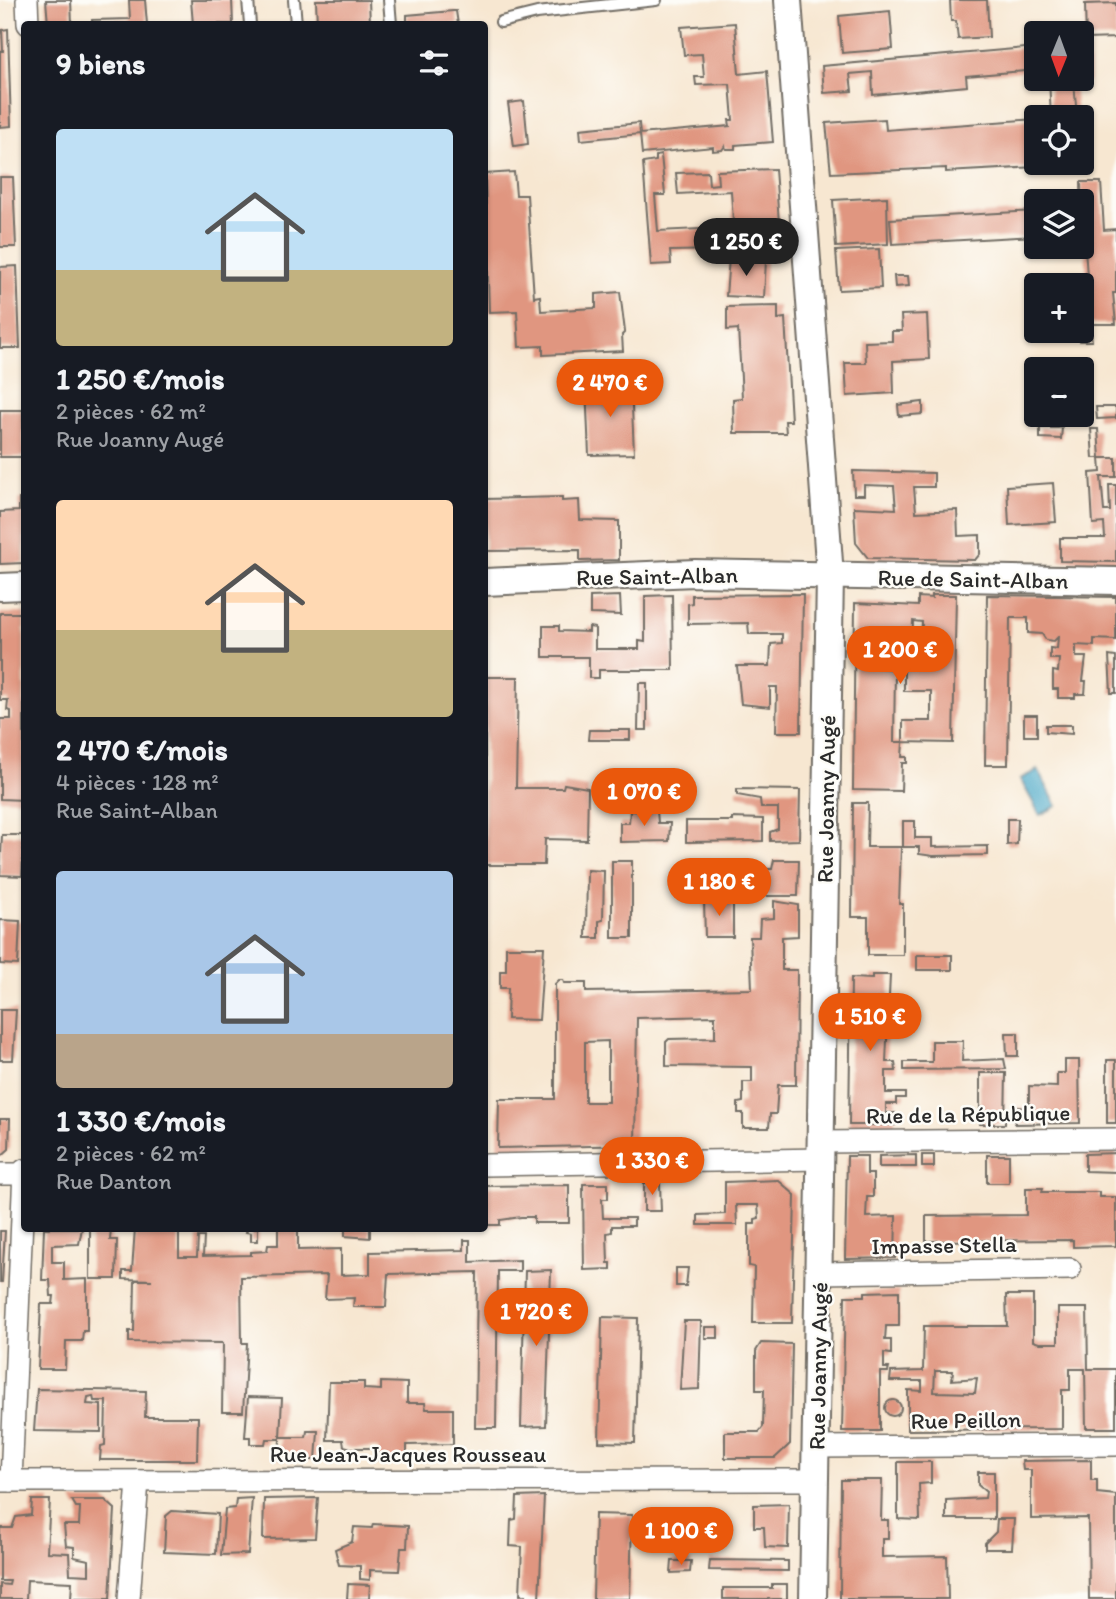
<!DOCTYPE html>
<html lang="fr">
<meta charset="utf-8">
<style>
body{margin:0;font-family:Itim,sans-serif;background:#20242c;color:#f1f3f6;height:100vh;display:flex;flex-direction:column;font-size:26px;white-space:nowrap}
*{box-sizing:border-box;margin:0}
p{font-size:23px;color:#9ea1a6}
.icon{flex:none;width:38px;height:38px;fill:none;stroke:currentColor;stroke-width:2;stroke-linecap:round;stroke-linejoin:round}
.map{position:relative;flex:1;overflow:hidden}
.drawer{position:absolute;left:21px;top:21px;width:467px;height:1211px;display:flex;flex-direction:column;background:#171b24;border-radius:7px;box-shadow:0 2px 5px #0004}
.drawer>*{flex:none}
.needle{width:46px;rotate:181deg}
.buttons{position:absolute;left:1024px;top:21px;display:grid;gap:14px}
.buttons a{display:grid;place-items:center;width:70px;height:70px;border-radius:7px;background:#171b24;box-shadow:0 2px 5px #0004;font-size:35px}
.price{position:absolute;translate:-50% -60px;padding:0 16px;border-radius:24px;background:#ea580c;color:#fff;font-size:23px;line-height:46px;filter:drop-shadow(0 2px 4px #0008)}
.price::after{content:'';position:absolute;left:50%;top:42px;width:21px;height:16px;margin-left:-10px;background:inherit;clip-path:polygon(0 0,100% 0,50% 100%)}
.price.current{background:#222;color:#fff}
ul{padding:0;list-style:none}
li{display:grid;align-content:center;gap:14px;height:371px;padding:0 35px}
li span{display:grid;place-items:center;height:217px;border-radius:7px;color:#555}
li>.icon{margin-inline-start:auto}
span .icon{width:126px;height:126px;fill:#fffc;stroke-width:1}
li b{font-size:30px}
h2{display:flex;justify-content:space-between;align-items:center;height:84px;padding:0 35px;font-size:30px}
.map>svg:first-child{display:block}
.water{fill:#48a7c7;stroke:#3a6979;stroke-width:2}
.building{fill:#e09680;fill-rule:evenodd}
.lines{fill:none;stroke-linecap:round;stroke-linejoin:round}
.service-casing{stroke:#726d65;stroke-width:14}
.minor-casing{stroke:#726d65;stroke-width:24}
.tertiary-casing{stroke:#726d65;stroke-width:30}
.service{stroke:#fff;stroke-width:10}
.minor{stroke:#fff;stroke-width:21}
.tertiary{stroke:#fff;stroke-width:26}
.labels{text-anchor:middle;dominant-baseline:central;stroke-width:5;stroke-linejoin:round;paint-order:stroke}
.street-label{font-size:23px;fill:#2b2b2b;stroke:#fdfcf7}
</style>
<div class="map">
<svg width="1116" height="1599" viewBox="0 0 1116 1599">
<rect width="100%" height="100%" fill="#fdfcf7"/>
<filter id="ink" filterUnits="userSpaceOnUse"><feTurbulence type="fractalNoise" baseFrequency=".0143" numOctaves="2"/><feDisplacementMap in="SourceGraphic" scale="14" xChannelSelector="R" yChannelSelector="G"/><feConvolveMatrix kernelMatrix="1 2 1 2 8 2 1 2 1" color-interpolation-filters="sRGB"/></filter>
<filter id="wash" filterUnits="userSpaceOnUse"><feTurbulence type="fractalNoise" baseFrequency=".00686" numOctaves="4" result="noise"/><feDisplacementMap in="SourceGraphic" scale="28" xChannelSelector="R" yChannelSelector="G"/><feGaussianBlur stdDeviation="1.57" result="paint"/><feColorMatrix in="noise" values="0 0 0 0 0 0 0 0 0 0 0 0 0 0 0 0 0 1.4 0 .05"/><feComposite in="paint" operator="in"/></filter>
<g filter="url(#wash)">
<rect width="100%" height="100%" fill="#f7e7d1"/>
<!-- water -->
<polygon class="water" points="1038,770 1057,806 1040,815 1020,779"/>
<g id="blocks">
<!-- building -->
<g class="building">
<polygon points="46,0 71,0 72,24 48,24"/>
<polygon points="129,0 145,0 147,24 92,24 92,20 130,19"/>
<polygon points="191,0 232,0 233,24 193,24"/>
<polygon points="316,0 369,0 370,24 317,24"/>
<polygon points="950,0 987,0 989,37 958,39 956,21 951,21"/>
<polygon points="1116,3 1116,38 1086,39 1085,4"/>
<polygon points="453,11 456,11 458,24 407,24 407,15"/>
<polygon points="890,11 893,49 842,53 839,16"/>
<polygon points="735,23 739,74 767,71 773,142 735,145 735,149 726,149 725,146 722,150 713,151 713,147 642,154 640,134 581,140 580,129 639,123 640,134 730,126 729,120 733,120 730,84 696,85 695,77 704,77 702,54 684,55 681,27"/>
<polygon points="8,29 11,126 0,127 0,51 3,51 2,30"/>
<polygon points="1036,47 1036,70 966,76 967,86 873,95 872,72 850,74 852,91 824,93 822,66"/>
<polygon points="1082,50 1089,50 1089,82 1074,82 1077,117 1051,117 1049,79 1082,79"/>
<polygon points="524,101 528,144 514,146 508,103"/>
<polygon points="885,119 886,130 1036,119 1036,163 1074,165 946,172 946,168 831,173 826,123"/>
<polygon points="661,155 665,195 655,195 658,231 721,228 720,250 670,251 671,264 651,265 643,163 656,161 656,156"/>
<polygon points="775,169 781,250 735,251 731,191 678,194 676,173 708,172 709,185 718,184 717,171"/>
<polygon points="514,172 516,195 527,195 534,297 540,296 541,311 596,308 596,294 620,292 625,332 622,335 623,351 543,355 543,346 519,347 517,311 489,312 485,174"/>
<polygon points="0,177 13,177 16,247 0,247"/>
<polygon points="1081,182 1101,182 1104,230 1116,229 1116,293 1113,293 1116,324 1090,324 1092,341 1080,341 1082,318 1090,318 1084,234 1082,234"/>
<polygon points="887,197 888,244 836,247 833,200"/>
<polygon points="1036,211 1036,236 892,244 890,219"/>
<polygon points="879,249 881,288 839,290 836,251"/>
<polygon points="729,258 766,260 764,298 726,296"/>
<polygon points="17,266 20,348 0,348 0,267"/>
<polygon points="894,276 908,276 909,286 895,287"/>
<polygon points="778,306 778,319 785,318 791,421 785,421 786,433 734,433 733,399 742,398 741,378 738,329 727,330 727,307"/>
<polygon points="927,314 929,359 893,361 894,393 847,396 845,363 866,363 865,342 892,341 892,331 902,331 901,315"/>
<polygon points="631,383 634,454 589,455 586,386"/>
<polygon points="923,402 923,414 899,416 898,405"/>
<polygon points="1096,407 1116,407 1116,418 1097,419"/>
<polygon points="0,410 23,410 24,457 0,457"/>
<polygon points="1040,428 1062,428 1061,439 1040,438"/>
<polygon points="1091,429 1098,429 1100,458 1093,458"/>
<polygon points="1100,458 1116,458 1116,477 1101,477 1104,511 1110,511 1109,485 1116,485 1116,562 1060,561 1060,538 1105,538 1104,523 1093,524 1090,473 1101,472"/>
<polygon points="853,471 934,473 934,487 914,487 916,512 957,510 958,536 980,535 980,554 975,560 868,558 856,543 854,507 896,509 894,486 864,485 864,495 854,495"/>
<polygon points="1053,483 1056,522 1009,525 1007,486"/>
<polygon points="562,497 562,501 579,500 580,520 619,521 619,560 580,561 580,550 485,551 485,499"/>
<polygon points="19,499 24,499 24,563 0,564 0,512 19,511"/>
<polygon points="803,594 801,732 776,732 777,687 770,687 770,707 741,704 737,666 770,666 771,644 782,643 782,634 749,634 748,623 688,624 688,604 692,603 692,595"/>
<polygon points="672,595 673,670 599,670 599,678 589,678 589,657 543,657 543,626 559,626 559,631 589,632 589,627 595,628 595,649 639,649 639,641 645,642 645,596"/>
<polygon points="932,595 956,595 953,743 903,742 903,721 931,721 931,691 904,691 904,669 900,669 901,659 926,659 926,646 921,646 922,622 913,621 912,646 877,644 875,668 895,669 894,742 903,742 902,757 907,757 907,763 902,763 901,791 853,790 855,603 918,606 918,597 932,598"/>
<polygon points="987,595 1116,597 1116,640 1094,639 1094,646 1076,645 1076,657 1086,657 1083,681 1086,681 1085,694 1075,694 1075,698 1058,698 1058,689 1053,689 1053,671 1058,672 1059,659 1050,659 1050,648 1057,649 1058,637 1054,641 1046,640 1042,634 1028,633 1028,618 1010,618 1008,765 985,765"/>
<polygon points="620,596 621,615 590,614 590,597"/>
<polygon points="0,613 24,613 24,800 0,799 0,719 11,719 11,711 7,710 8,700 0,700"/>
<polygon points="1109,656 1116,657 1116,693 1111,693"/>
<polygon points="485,677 518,677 516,788 563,788 564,784 588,788 587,840 545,839 544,865 485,865"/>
<polygon points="639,683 647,683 647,730 638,730"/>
<rect x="1024" y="715" width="13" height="21"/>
<polygon points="1046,725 1072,725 1072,734 1046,732"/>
<polygon points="589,730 630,730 630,740 588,740"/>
<polygon points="737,789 800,790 799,840 770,841 770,832 778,829 778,808 761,808 760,799 737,795"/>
<polygon points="853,803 868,803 867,847 901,847 899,904 903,904 903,955 868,955 868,917 852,917"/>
<polygon points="630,811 657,811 658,823 670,823 669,841 620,842 620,823 629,823"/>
<polygon points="732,818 763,819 763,841 686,842 686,821 732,821"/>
<polygon points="1007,819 1018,819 1017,844 1007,845"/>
<polygon points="903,821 915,821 915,838 932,838 932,847 988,846 988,855 933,856 919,854 919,847 903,847"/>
<polygon points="2,835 24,835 22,876 0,875"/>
<polygon points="774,860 799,860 798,896 754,896 754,886 748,886 749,869 772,869"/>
<rect x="612" y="861" width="20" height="77"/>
<polygon points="587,870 604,871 603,920 599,921 599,938 586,938"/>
<polygon points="704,900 733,900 733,937 705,937"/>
<path d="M 774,901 L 798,905 L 798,936 L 782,937 L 782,970 L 797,970 L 796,1085 L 778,1085 L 776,1114 L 770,1114 L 769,1128 L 743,1128 L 743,1113 L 738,1113 L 738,1103 L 743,1102 L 743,1082 L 752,1082 L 752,1067 L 666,1066 L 666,1042 L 669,1039 L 715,1038 L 715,1016 L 637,1018 L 635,1145 L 498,1148 L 499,1099 L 555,1099 L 555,984 L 559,980 L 563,980 L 564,983 L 586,983 L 586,992 L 752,989 L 750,937 L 759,937 L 760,919 L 774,918 ZM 608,1041 L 608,1102 L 585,1102 L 585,1042 Z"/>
<polygon points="0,920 20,921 18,965 0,964"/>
<polygon points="506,947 544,947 539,1020 507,1019 508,988 500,988 500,971 506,971"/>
<rect x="917" y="955" width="35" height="15"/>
<polygon points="872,975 890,975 886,1062 895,1062 896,1071 886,1071 886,1093 905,1093 905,1098 896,1098 896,1104 886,1104 886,1113 895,1113 895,1125 849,1125 851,978 872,979"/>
<polygon points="0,1010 16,1010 13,1060 0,1060"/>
<polygon points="1006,1033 1018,1033 1018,1056 1007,1056"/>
<polygon points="932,1041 963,1041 962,1061 1004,1059 1006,1069 904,1070 904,1062 932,1062"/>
<polygon points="1065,1060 1079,1060 1080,1123 1015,1124 1015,1107 1029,1108 1029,1086 1057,1087 1057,1073 1065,1073"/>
<rect x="1107" y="1060" width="9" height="63"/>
<polygon points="980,1073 1006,1073 1005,1124 980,1124"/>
<polygon points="0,1119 10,1119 9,1149 0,1157"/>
<polygon points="1116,1153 1116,1172 1085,1171 1085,1154"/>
<polygon points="916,1155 916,1167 879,1167 879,1156"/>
<rect x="922" y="1155" width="12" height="12"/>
<rect x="987" y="1155" width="22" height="28"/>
<polygon points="847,1156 867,1156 867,1174 873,1174 873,1197 867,1197 866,1217 896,1216 895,1258 845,1259"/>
<polygon points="778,1180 795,1195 792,1323 753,1323 754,1267 749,1266 749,1224 755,1224 755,1219 759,1218 758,1205 736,1205 737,1225 698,1225 698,1215 725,1214 725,1182"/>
<polygon points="644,1183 660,1183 661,1211 644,1211"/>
<polygon points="583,1184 608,1184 608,1199 602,1199 603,1218 634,1218 634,1226 612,1226 612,1232 607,1233 608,1263 611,1263 611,1269 584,1270"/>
<polygon points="569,1185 569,1223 534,1223 534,1217 521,1217 500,1220 500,1225 486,1225 485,1186"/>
<polygon points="1026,1188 1043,1188 1042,1192 1099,1192 1099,1197 1116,1197 1116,1246 1073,1247 1073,1240 926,1241 926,1216 1026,1215"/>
<polygon points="44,1228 82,1228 79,1244 52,1245 52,1262 64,1262 64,1280 87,1279 87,1331 83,1331 82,1341 66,1341 65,1369 38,1369 41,1304 53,1304 54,1296 51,1296 50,1280 42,1280"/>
<polygon points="90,1228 111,1228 110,1240 117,1240 116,1279 90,1279"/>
<polygon points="135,1228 179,1228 179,1257 197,1257 198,1237 204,1237 203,1256 251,1255 251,1252 267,1251 268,1245 278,1245 278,1228 298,1228 298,1250 341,1249 341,1275 370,1274 370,1252 464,1250 464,1240 470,1240 470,1262 520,1260 520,1271 498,1271 496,1428 475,1428 477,1272 388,1274 386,1307 353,1307 354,1298 325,1299 327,1275 241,1277 242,1343 247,1343 243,1412 222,1412 223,1343 129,1342 129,1331 134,1331 135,1280 152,1280 123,1279 123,1271 132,1271"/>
<polygon points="247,1228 258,1228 258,1241 251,1241 251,1233 246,1232"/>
<polygon points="345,1228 370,1228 370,1238 345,1236"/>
<polygon points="0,1231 5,1231 2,1282 0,1282"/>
<polygon points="676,1268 688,1268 686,1286 676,1286"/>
<polygon points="551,1270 546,1426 521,1427 525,1271"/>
<polygon points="899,1291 899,1326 886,1326 885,1340 891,1340 891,1354 884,1353 884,1368 889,1368 888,1372 880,1372 880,1431 842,1431 845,1296 865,1296 865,1292"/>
<path d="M 1006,1295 L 1033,1295 L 1033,1341 L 1039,1343 L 1058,1343 L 1058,1308 L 1087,1308 L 1088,1369 L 1116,1369 L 1116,1428 L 1086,1428 L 1085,1369 L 1070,1369 L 1070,1390 L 1062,1390 L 1062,1429 L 908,1430 L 908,1390 L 922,1391 L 922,1381 L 890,1381 L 891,1372 L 923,1371 L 924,1326 L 1007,1326 ZM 935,1371 L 953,1371 L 952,1380 L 977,1378 L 975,1393 L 934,1392 Z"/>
<polygon points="602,1317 638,1318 635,1443 599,1442"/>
<polygon points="684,1321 701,1321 699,1389 680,1390"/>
<rect x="705" y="1327" width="13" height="11"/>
<polygon points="761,1343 792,1344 790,1444 775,1458 725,1458 725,1432 759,1432 763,1427 764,1390 756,1390 756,1351"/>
<polygon points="329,1382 364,1382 364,1389 381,1390 381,1382 407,1383 407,1403 425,1403 426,1409 453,1409 453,1444 407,1445 407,1460 377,1460 378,1448 351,1448 344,1446 343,1440 327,1440"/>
<polygon points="37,1389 146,1391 145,1417 198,1417 197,1460 100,1460 101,1446 105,1445 106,1401 94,1401 93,1396 88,1397 87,1404 101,1405 101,1432 34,1431"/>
<polygon points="248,1397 282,1398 280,1437 306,1437 307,1431 318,1431 316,1460 279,1460 280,1439 266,1439 265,1444 250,1444 250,1437 245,1437"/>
<circle cx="893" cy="1408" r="8"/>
<polygon points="1091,1460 1091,1480 1097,1480 1097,1493 1116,1495 1116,1599 1089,1599 1088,1518 1031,1519 1031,1470 1023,1470 1022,1461"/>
<polygon points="898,1462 931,1462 931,1483 919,1484 920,1520 898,1519"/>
<polygon points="978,1472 994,1472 994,1519 946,1519 946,1500 985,1498 986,1492 978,1485"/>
<polygon points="841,1480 882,1480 881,1520 888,1520 888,1539 882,1539 882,1557 947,1556 948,1599 840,1599"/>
<polygon points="544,1496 539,1599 526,1599 526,1595 520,1595 522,1547 510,1546 511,1520 516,1519 517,1497"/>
<polygon points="252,1498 248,1554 221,1555 225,1509 235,1508 236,1499"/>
<polygon points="318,1498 315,1538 263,1539 264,1499"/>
<polygon points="32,1500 50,1500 47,1552 69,1553 70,1574 89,1575 89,1560 74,1557 74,1547 66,1546 64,1525 79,1525 80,1507 76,1507 72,1500 105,1500 115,1509 110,1599 71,1599 72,1582 27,1580 26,1599 0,1599 0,1584 9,1585 10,1581 0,1581 0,1528 12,1528 16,1517 31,1515"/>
<polygon points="789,1504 788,1548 765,1547 764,1527 754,1527 754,1505"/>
<polygon points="172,1511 218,1514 216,1554 164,1552 166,1516"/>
<polygon points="595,1514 632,1515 630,1599 593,1599"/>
<polygon points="997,1519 1014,1519 1012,1549 985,1549 985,1543 996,1532"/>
<polygon points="373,1524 408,1526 407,1548 401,1548 399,1571 370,1570 370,1580 360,1579 360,1566 339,1565 335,1549 352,1542 354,1527 372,1528"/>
<polygon points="710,1560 788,1561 788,1571 709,1570"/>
<polygon points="672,1561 691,1561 690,1572 671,1573"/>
<polygon points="348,1584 370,1585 369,1599 347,1599"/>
<polygon points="772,1584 787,1584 787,1599 723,1599 723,1588 772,1588"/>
</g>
</g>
</g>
<g filter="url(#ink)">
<use href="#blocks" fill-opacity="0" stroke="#726d65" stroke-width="2"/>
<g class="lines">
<defs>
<g id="service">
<polyline points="248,0 250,24"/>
<polyline points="294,0 296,24"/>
<polyline points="389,0 391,24"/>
<polyline points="501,22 537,13 656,0"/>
</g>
<g id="minor">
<polyline points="27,0 28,24"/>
<polyline points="821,1142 1116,1139"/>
<polyline points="485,1165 821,1159"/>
<polyline points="0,1174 24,1174"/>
<polyline points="820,1273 1070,1269"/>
<polyline points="817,1447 1116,1445"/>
<polyline points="0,1481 816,1480"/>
<polyline points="11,1481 24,1170"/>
<polyline points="129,1599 138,1481"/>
</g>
<g id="tertiary">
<polyline points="788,0 830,576 813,1599"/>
<polyline points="485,582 695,573 1116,581"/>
<polyline points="0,587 24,586"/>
</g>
</defs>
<!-- service casing -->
<use href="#service" class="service-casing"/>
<!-- minor casing -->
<use href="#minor" class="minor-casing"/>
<!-- tertiary casing -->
<use href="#tertiary" class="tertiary-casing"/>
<!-- service -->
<use href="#service" class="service"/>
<!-- minor -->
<use href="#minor" class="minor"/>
<!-- tertiary -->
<use href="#tertiary" class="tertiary"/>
</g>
</g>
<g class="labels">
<!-- street labels -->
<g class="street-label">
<text transform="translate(657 576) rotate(-1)">Rue Saint-Alban</text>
<text transform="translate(973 579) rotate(1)">Rue de Saint-Alban</text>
<text transform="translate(826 799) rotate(-89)">Rue Joanny Augé</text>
<text transform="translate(968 1114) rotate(-1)">Rue de la République</text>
<text transform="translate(944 1245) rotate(-1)">Impasse Stella</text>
<text transform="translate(818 1366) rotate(-89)">Rue Joanny Augé</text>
<text transform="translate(966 1420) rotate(-1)">Rue Peillon</text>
<text x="408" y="1454">Rue Jean-Jacques Rousseau</text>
</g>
</g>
</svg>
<div class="buttons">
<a><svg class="needle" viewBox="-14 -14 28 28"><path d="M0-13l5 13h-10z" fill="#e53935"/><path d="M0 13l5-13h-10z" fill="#9ea1a6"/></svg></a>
<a><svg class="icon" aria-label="locate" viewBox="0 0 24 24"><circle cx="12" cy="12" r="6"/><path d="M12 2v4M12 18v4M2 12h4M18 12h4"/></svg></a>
<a><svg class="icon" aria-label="layers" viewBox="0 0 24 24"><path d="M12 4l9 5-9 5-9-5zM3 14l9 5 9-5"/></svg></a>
<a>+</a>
<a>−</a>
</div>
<b class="price current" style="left:746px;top:278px">1 250 €</b>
<b class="price" style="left:610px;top:419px">2 470 €</b>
<b class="price" style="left:900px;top:686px">1 200 €</b>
<b class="price" style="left:644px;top:828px">1 070 €</b>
<b class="price" style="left:719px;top:918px">1 180 €</b>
<b class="price" style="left:870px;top:1053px">1 510 €</b>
<b class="price" style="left:652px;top:1197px">1 330 €</b>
<b class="price" style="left:536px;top:1348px">1 720 €</b>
<b class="price" style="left:681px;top:1567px">1 100 €</b>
<section class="drawer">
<h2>9 biens<svg class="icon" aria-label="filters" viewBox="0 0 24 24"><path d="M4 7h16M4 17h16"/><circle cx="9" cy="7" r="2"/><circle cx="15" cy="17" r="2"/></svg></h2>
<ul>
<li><span style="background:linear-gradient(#bfe0f5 65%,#c2b280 0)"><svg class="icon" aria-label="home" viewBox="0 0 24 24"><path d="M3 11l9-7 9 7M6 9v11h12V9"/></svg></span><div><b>1 250 €/mois</b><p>2 pièces · 62 m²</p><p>Rue Joanny Augé</p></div></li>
<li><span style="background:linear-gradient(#ffd9b3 60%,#c2b280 0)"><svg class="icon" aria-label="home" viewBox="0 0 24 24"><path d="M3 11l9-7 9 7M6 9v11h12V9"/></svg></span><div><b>2 470 €/mois</b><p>4 pièces · 128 m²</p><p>Rue Saint-Alban</p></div></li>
<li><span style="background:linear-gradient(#a9c7e8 75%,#b9a48a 0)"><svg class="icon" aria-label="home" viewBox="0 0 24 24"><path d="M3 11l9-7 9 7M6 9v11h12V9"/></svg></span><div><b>1 330 €/mois</b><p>2 pièces · 62 m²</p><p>Rue Danton</p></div></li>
</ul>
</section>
</div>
